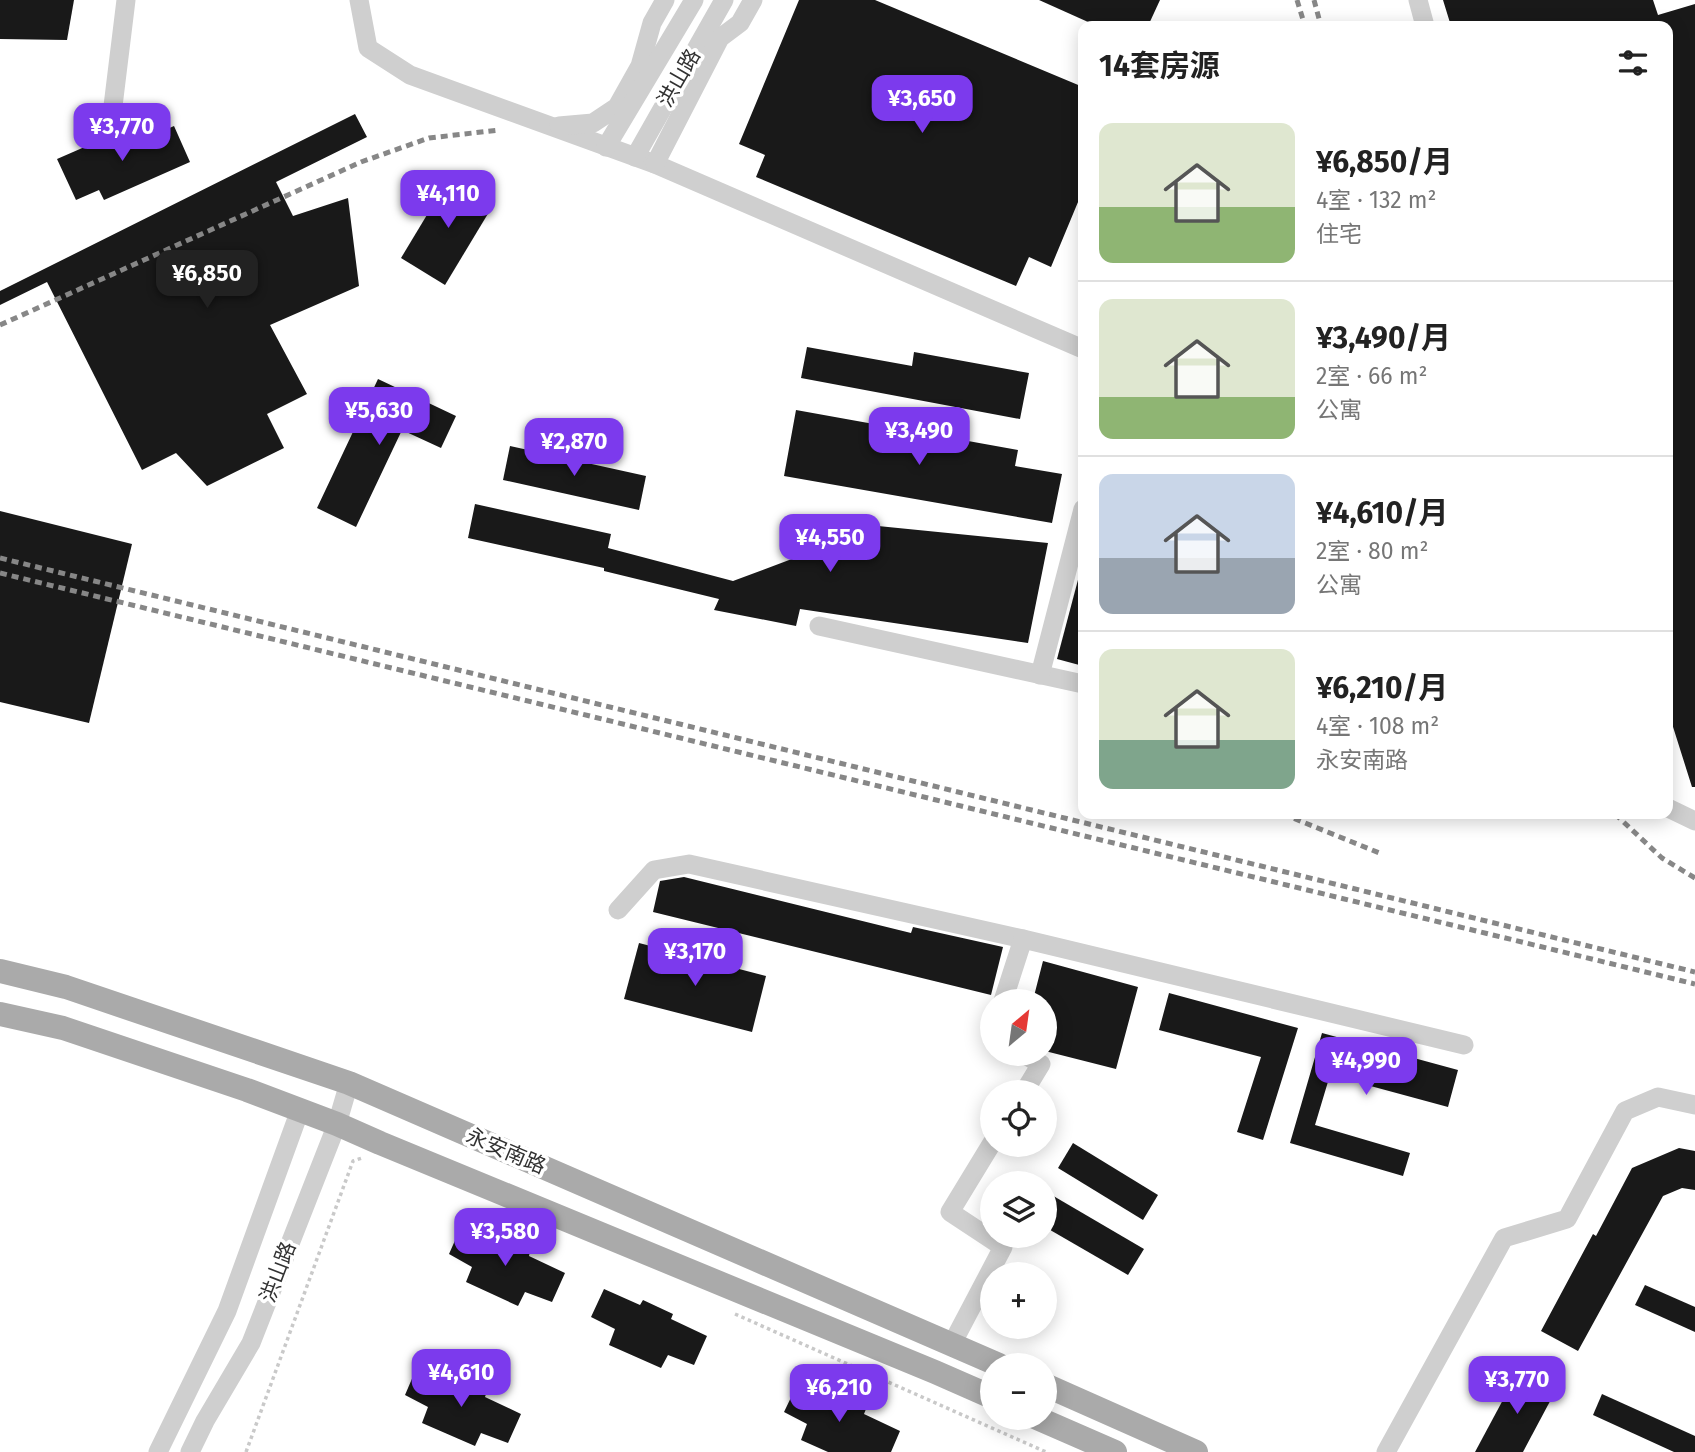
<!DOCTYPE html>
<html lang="zh">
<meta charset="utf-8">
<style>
body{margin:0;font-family:"Fira Sans","Noto Sans SC",sans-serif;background:#f6f6f6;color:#222;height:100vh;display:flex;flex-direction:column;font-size:26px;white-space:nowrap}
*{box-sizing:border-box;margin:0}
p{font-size:23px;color:#767676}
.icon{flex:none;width:38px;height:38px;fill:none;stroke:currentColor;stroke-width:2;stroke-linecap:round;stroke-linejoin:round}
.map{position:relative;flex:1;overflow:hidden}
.panel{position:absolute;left:1078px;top:21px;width:595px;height:798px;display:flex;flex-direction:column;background:#fff;border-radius:14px;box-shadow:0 4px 18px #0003}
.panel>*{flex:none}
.needle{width:46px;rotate:29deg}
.buttons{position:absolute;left:980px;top:989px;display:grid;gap:14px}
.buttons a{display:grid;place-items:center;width:77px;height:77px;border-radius:50%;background:#fff;box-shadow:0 4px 18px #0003;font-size:35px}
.price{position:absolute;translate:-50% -60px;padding:0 16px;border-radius:14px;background:#7c3aed;color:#fff;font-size:23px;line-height:46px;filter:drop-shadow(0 2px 4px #0008)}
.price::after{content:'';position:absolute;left:50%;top:42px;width:21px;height:16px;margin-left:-10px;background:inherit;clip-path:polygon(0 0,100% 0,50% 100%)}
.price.current{background:#222;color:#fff}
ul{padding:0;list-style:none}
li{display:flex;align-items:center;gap:21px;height:175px;padding:0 21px}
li+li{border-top:2px solid #e0e0e0}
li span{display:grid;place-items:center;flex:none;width:196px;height:140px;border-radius:14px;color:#555}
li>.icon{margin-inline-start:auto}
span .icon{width:84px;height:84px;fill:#fffc;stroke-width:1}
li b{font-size:30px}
h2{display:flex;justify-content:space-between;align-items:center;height:84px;padding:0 21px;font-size:30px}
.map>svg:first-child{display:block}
.building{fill:#191919}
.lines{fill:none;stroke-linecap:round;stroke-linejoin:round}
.path{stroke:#c9c9c9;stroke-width:3.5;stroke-dasharray:3.5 3.5;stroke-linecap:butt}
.minor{stroke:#cfcfcf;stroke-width:19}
.major{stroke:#aaa;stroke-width:24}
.rail{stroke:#878787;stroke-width:5;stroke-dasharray:7 5;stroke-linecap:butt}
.labels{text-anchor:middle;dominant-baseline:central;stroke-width:7;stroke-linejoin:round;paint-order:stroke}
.street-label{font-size:21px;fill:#323232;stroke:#fff}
</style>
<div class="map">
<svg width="1695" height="1452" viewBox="0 0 1695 1452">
<rect width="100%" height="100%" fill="#fff"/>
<!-- building -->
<g class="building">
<polygon points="0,0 74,0 67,40 0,39"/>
<polygon points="799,0 875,0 1083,87 1083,190 1051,267 1029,257 1016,286 756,177 765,155 739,144"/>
<polygon points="1039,0 1160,0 1148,26 1097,26"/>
<polygon points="1443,0 1653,0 1658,15 1695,4 1695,787 1692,787 1668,711 1668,26 1451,26"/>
<polygon points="355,114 367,137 276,182 293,216 348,198 359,286 270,325 307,394 267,414 284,448 207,486 176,453 142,470 47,282 0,305 0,291"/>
<polygon points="174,126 190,162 104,200 99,190 76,200 57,159 119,132 126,147"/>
<polygon points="451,175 495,202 445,285 401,258"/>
<polygon points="807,347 912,366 914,352 1029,373 1020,419 801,378"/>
<polygon points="378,379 456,416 441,448 402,430 356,527 317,508"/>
<polygon points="796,410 1018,450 1015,466 1062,474 1052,523 784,476"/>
<polygon points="510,446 646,476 639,510 503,480"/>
<polygon points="475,504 611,534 608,548 733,581 805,554 808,519 1048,543 1028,643 800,609 796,626 714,610 719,599 604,571 604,568 468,538"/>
<polygon points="0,511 132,544 89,723 0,702"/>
<polygon points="1079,576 1083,576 1083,666 1057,659"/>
<polygon points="684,877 911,933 913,927 1003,947 991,995 653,912 660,881"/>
<polygon points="639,943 766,976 752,1032 624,999"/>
<polygon points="1043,961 1138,987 1116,1069 1045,1051 1045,1001 1033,1000"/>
<polygon points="1169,993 1298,1028 1263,1140 1237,1132 1261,1057 1159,1030"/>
<polygon points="1322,1033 1458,1070 1448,1107 1330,1075 1315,1125 1410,1153 1403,1176 1290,1143"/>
<polygon points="1073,1143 1158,1195 1143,1220 1058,1168"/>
<polygon points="1679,1148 1695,1151 1695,1190 1682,1188 1663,1196 1578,1351 1541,1331 1593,1234 1596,1236 1632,1168"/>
<polygon points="1050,1194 1144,1249 1128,1275 1045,1227 1045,1202"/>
<polygon points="461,1227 498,1243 501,1237 530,1251 529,1256 565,1273 552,1302 525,1292 518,1306 466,1282 472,1267 449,1254"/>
<polygon points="1645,1285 1695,1307 1695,1332 1635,1305"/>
<polygon points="604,1289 640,1305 643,1300 673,1314 671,1319 707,1336 694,1365 668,1355 661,1368 609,1345 615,1329 591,1317"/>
<polygon points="417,1367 454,1383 457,1378 487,1391 485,1397 521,1414 508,1443 481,1433 475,1446 422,1423 428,1407 405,1395"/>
<polygon points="1519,1370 1556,1390 1523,1452 1475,1452"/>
<polygon points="797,1385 833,1400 836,1395 866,1409 864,1414 900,1431 891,1452 828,1452 801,1440 807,1424 784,1412"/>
<polygon points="1602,1394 1695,1436 1695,1452 1674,1452 1593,1415"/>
</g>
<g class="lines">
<!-- path -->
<g class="path">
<polyline points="735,1314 1046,1452"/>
<polyline points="246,1452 353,1161 362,1158"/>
</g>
<!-- minor -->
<g class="minor">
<polyline points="359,0 368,48 410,75 655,164 1083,349"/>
<polyline points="1418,0 1425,26"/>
<polyline points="113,106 126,0"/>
<polyline points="559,126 593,123 617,107 640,66 652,23 665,0"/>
<polyline points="606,147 694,0"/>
<polyline points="635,157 724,0"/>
<polyline points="655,164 720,38 740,23 753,0"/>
<polyline points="819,626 1083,684"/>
<polyline points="1040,675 1083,509"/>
<polyline points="1668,808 1695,821"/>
<polyline points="618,910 654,870 689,864 1023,939"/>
<polyline points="1003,1001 1023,939 1464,1045"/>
<polyline points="1023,1054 1041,1064 1024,1092"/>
<polyline points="952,1344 1003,1247 950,1212 992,1143"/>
<polyline points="158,1452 227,1311 300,1110"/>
<polyline points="190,1452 205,1421 251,1343 337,1124 349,1083"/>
<polyline points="1386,1452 1504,1238 1567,1219 1625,1111 1658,1097 1695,1105"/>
</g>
<!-- major -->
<g class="major">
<polyline points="0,971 66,987 349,1083 999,1365"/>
<polyline points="0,1014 63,1028 247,1090 337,1124 380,1143 935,1372 992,1397"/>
<polyline points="1045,1385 1196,1452"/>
<polyline points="1037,1418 1115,1452"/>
</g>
<!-- rail -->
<g class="rail">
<polyline points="1297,0 1305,26"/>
<polyline points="1314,0 1321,26"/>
<polyline points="0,325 361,162 429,138 499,130"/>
<polyline points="0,558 1695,972"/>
<polyline points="0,573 1695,984"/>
<polyline points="1283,814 1382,854"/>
<polyline points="1615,814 1662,858 1695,878"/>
</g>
</g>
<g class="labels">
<!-- street labels -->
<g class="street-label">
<text transform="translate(679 78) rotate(-60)">洪山路</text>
<text transform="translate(506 1151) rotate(23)">永安南路</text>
<text transform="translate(278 1272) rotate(-69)">洪山路</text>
</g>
</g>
</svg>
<div class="buttons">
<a><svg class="needle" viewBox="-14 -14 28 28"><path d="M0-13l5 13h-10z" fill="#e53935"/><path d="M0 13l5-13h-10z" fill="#767676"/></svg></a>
<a><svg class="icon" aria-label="locate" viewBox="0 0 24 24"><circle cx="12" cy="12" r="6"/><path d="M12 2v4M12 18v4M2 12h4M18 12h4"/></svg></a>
<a><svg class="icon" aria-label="layers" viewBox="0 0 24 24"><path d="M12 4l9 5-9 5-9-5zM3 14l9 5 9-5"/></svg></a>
<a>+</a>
<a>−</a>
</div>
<b class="price" style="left:922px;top:135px">¥3,650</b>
<b class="price" style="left:122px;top:163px">¥3,770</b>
<b class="price" style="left:448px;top:230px">¥4,110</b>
<b class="price current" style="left:207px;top:310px">¥6,850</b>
<b class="price" style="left:379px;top:447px">¥5,630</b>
<b class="price" style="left:919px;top:467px">¥3,490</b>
<b class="price" style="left:574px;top:478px">¥2,870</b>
<b class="price" style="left:830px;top:574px">¥4,550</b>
<b class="price" style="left:695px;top:988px">¥3,170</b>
<b class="price" style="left:1366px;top:1097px">¥4,990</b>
<b class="price" style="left:505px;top:1268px">¥3,580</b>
<b class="price" style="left:461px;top:1409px">¥4,610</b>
<b class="price" style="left:1517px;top:1416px">¥3,770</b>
<b class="price" style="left:839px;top:1424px">¥6,210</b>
<section class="panel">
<h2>14套房源<svg class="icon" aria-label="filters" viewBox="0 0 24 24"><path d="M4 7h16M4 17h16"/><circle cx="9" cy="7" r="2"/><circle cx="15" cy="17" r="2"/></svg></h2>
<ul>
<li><span style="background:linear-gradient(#dfe7d0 60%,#8fb573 0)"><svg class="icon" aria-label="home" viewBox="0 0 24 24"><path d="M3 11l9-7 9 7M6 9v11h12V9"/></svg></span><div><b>¥6,850/月</b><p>4室 · 132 m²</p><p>住宅</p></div></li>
<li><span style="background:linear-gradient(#dfe7d0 70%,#8fb573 0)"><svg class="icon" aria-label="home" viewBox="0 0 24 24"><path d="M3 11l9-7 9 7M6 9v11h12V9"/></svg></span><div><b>¥3,490/月</b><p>2室 · 66 m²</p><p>公寓</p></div></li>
<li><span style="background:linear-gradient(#c9d6e8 60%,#9aa5b1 0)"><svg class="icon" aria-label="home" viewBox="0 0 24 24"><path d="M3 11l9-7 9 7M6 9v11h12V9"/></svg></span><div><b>¥4,610/月</b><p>2室 · 80 m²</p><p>公寓</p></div></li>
<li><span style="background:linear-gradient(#dfe7d0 65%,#7fa58c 0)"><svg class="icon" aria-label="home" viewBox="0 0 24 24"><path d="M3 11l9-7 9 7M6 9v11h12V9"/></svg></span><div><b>¥6,210/月</b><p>4室 · 108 m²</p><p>永安南路</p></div></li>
</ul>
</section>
</div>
